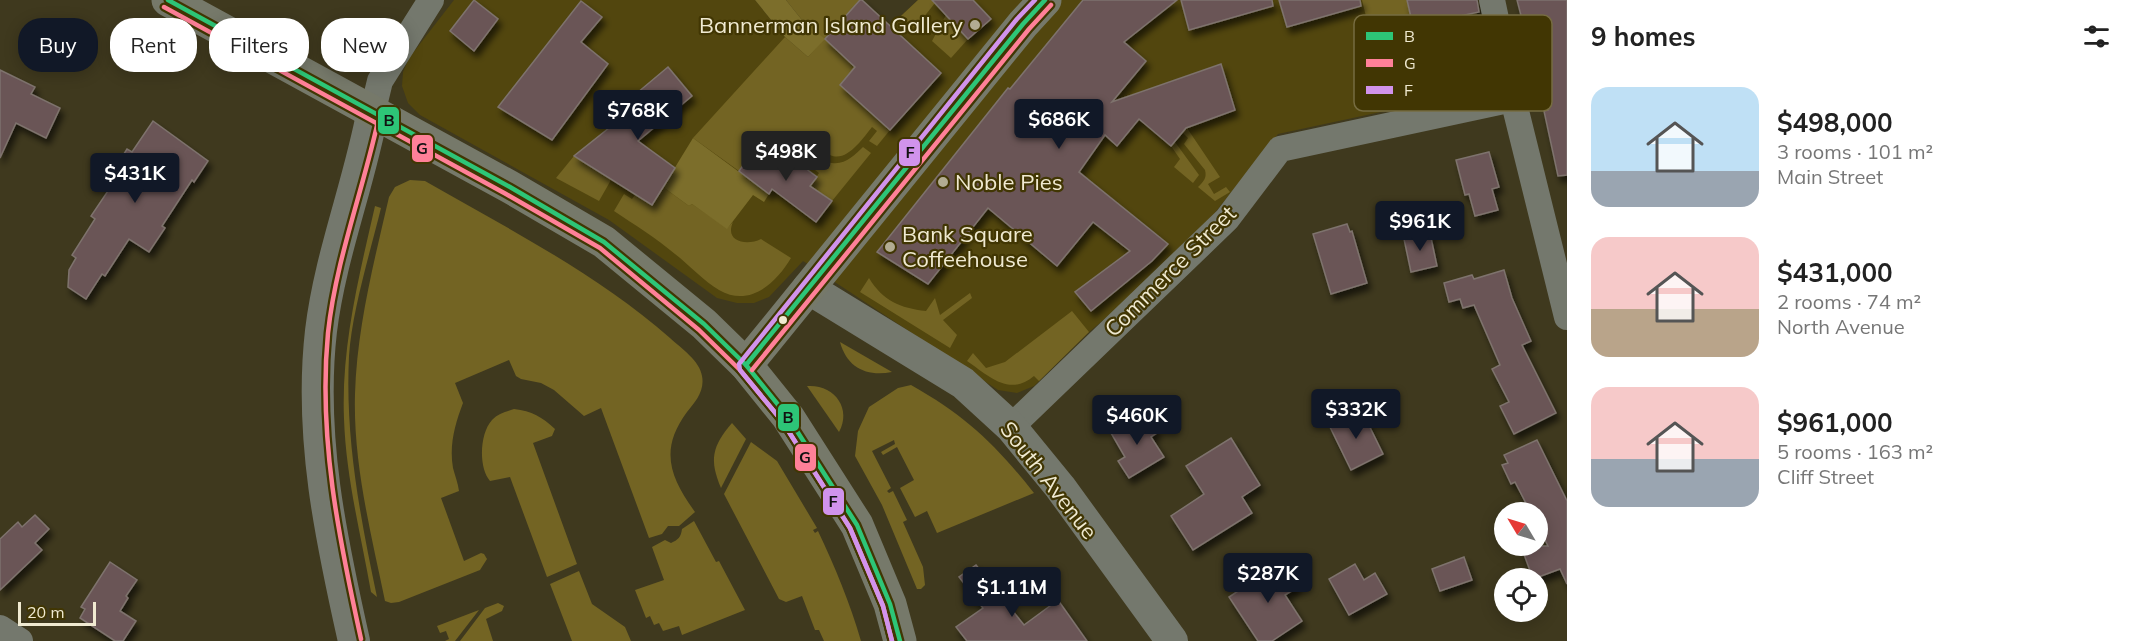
<!DOCTYPE html>
<meta charset="utf-8">
<style>
body{margin:0;font-family:Mulish,sans-serif;background:#f2f2f2;color:#222;height:100vh;display:flex;flex-direction:column;font-size:22px;white-space:nowrap}
*{box-sizing:border-box;margin:0}
p{font-size:20px;color:#767676}
.icon{flex:none;width:33px;height:33px;fill:none;stroke:currentColor;stroke-width:2;stroke-linecap:round;stroke-linejoin:round}
.map{position:relative;flex:1;overflow:hidden}
.panel{display:flex;flex-direction:column;background:#fff;width:570px}
.panel>*{flex:none}
.hud{position:absolute;left:18px;top:18px;width:570px;height:54px;display:flex;gap:12px}
.needle{width:39px;rotate:308deg}
.buttons{position:absolute;left:1494px;top:502px;display:grid;gap:12px}
.buttons a{display:grid;place-items:center;width:54px;height:54px;border-radius:50%;background:#fff;box-shadow:0 3px 15px #0003;font-size:30px}
.scale{position:absolute;left:18px;bottom:15px;width:78px;box-sizing:border-box;padding-left:6px;border:3px solid #f0ead1;border-top:0;font-size:16px;line-height:21px;white-space:nowrap;color:#f0ead1;-webkit-text-stroke:4px #413603;paint-order:stroke}
.price{position:absolute;translate:-50% -51px;padding:0 14px;border-radius:6px;background:#111827;color:#fff;font-size:20px;line-height:39px;filter:drop-shadow(0 2px 3px #0008)}
.price::after{content:'';position:absolute;left:50%;top:36px;width:18px;height:14px;margin-left:-9px;background:inherit;clip-path:polygon(0 0,100% 0,50% 100%)}
.price.active{background:#222;color:#fff}
ul{padding:0;list-style:none}
li{display:flex;align-items:center;gap:18px;height:150px;padding:0 24px}
li span{display:grid;place-items:center;flex:none;width:168px;height:120px;border-radius:18px;color:#555}
li>.icon{margin-inline-start:auto}
span .icon{width:72px;height:72px;fill:#fffc;stroke-width:1}
li b{font-size:26px}
h2{display:flex;justify-content:space-between;align-items:center;height:72px;padding:0 24px;font-size:26px}
.chip{padding:0 21px;border-radius:24px;background:#fff;box-shadow:0 3px 15px #0003;font-size:21px;line-height:54px}
.chip.active{background:#111827;color:#fff}
main{display:flex;flex:1;min-height:0}
.map>svg:first-child{display:block}
.built{fill:#52460e}
.green{fill:#736423}
.forest{fill:#7c6e2b}
.building{fill:#6a5557;stroke:#7e736d;stroke-width:1.5;filter:url(#shadow)}
.lines{fill:none;stroke-linecap:round;stroke-linejoin:round}
.minor{stroke:#74786d;stroke-width:26}
.tertiary{stroke:#74786d;stroke-width:32}
.secondary{stroke:#76796a;stroke-width:33}
.bus-1-casing{stroke:#413603;stroke-width:9}
.bus-2-casing{stroke:#413603;stroke-width:9}
.bus-3-casing{stroke:#413603;stroke-width:9}
.bus-1{stroke:#2dc577;stroke-width:4.5}
.bus-2{stroke:#ff8098;stroke-width:4.5}
.bus-3{stroke:#d193ec;stroke-width:4.5}
.poi-dot{fill:#b2ac92;stroke:#413603;stroke-width:2}
.bus-dot{fill:#f0ead1;stroke:#413603;stroke-width:2}
.labels{text-anchor:middle;dominant-baseline:central;stroke-width:4.5;stroke-linejoin:round;paint-order:stroke}
.poi-label{font-size:22px;fill:#f0ead1;stroke:#413603;text-anchor:start}
.street-label{font-size:22px;fill:#f0ead1;stroke:#413603}
.key{fill:#413603;stroke:#766c41;stroke-width:1.5}
.key-label{font-size:16px;fill:#f0ead1}
.line-badge{stroke:#413603;stroke-width:2}
.pale-badge-label{font-size:16px;text-anchor:middle;font-weight:bold;fill:#111}
</style>
<main>
<div class="map">
<svg width="1567" height="641" viewBox="0 0 1567 641">
<defs>
<filter id="shadow"><feDropShadow dx="3.5" dy="6" stdDeviation="3" flood-color="#0009"/></filter>
</defs>
<rect width="100%" height="100%" fill="#3f391e"/>
<!-- built -->
<polygon class="built" points="454,0 755,0 785,37 808,57 860,0 862,0 891,25 918,0 1474,0 1493,88 1278,134 1209,220 1144,286 1089,332 1034,386 1017,393 998,390 803,261 769,297 754,303 737,303 717,298 609,220 420,115 408,103 402,86 403,72 409,58"/>
<!-- green -->
<g class="green">
<path d="M 786,0 L 860,0 L 825,39 L 855,67 L 840,85 L 890,130 L 877,146 L 869,141 L 877,131 L 872,127 C 863,138 847,163 830,155 C 824,152 819,148 812,149 C 806,149 802,152 797,152 L 790,149 L 779,164 L 756,148 L 739,171 L 693,138 L 785,37 L 808,57 L 824,39 L 802,20 Z"/>
<polygon points="918,0 932,0 935,3 915,28 901,16"/>
<polygon points="1362,0 1407,0 1434,95 1427,99 1394,19 1376,25 1394,101 1387,103"/>
<polygon points="946,15 968,39 951,58 932,41"/>
<path d="M 1187,128 L 1220,177 L 1208,184 L 1214,194 L 1226,187 L 1230,192 L 1215,201 L 1198,187 C 1204,181 1207,178 1205,170 L 1184,144 L 1188,138 L 1183,133 Z"/>
<polygon points="1175,142 1199,175 1193,183 1174,167 1180,159 1171,146"/>
<path d="M 863,147 L 871,153 L 832,201 L 810,186 L 819,173 L 803,161 L 805,157 L 814,154 C 820,156 826,163 832,163 C 845,165 855,155 863,147 Z"/>
<polygon points="574,156 611,180 599,201 556,178"/>
<path d="M 410,180 L 425,181 C 509,229 597,274 670,338 C 681,348 700,361 702,376 C 705,391 695,402 687,412 C 659,450 670,477 695,512 L 679,526 L 668,526 L 662,534 L 649,538 L 601,408 L 584,416 L 554,390 L 541,383 L 521,379 L 516,376 L 509,360 L 455,383 L 463,403 C 455,424 449,445 453,468 C 455,476 458,483 459,491 L 441,498 L 464,561 L 481,553 L 484,554 L 487,559 L 480,570 L 399,602 L 391,603 L 385,601 C 371,533 353,464 355,394 C 357,327 374,262 389,197 L 395,187 Z"/>
<path d="M 663,187 L 689,206 L 692,204 L 727,228 L 733,222 C 724,242 747,246 761,239 L 791,258 C 776,283 750,308 719,290 C 705,282 688,264 675,254 C 656,238 635,225 614,211 L 624,194 L 632,199 L 635,195 L 652,205 Z"/>
<path d="M 375,206 L 381,208 C 370,253 352,311 349,356 C 345,439 360,516 377,597 L 371,592 C 361,535 346,478 344,419 C 341,347 359,276 375,206 Z"/>
<path d="M 869,278 C 883,301 900,308 926,311 L 935,298 L 940,315 L 970,293 L 972,298 L 943,320 L 957,335 L 950,348 L 860,292 Z"/>
<path d="M 1072,311 L 1089,332 L 1039,381 L 1034,376 C 1009,397 989,376 967,361 L 973,353 L 986,368 L 1005,362 Z"/>
<path d="M 840,342 L 892,372 C 867,377 847,368 840,342 Z"/>
<path d="M 911,385 C 966,416 995,444 1034,493 L 937,533 L 927,511 L 915,517 L 900,488 L 914,480 L 897,447 L 883,455 L 881,452 L 895,444 L 894,440 L 872,451 L 891,488 L 887,491 L 889,493 L 893,491 L 907,520 L 903,522 L 923,567 L 925,585 L 921,589 L 917,589 L 882,505 L 855,456 L 858,431 L 869,407 L 898,388 Z"/>
<path d="M 807,386 C 834,384 852,408 839,432 Z"/>
<path d="M 514,409 C 532,411 542,417 555,429 L 552,436 L 533,443 L 577,564 L 547,577 L 510,477 L 490,481 C 478,467 480,433 492,420 C 498,414 505,412 514,409 Z"/>
<path d="M 732,423 L 746,439 L 721,488 C 709,460 712,446 732,423 Z"/>
<path d="M 751,442 L 777,461 L 817,528 L 813,530 L 815,533 L 818,531 C 835,567 850,603 861,641 L 824,641 L 819,630 L 815,630 L 802,596 L 786,602 L 779,599 L 724,494 Z"/>
<path d="M 694,521 L 716,562 L 719,561 L 745,610 L 682,635 L 679,626 L 663,631 L 659,623 L 654,625 L 650,616 L 646,618 L 635,590 L 664,580 L 652,547 L 665,540 L 671,543 C 678,540 681,537 682,529 Z"/>
<polygon points="579,571 592,604 625,627 631,641 572,641 550,584"/>
<polygon points="498,603 504,606 502,611 486,619 493,641 460,641 485,608"/>
<polygon points="479,610 455,641 445,641 449,639 446,631 440,633 437,626"/>
</g>
<!-- forest -->
<g class="forest">
<polygon points="755,0 786,0 802,20 825,39 808,57 785,37"/>
<polygon points="693,138 769,194 764,202 753,195 727,229 692,204 689,206 663,187"/>
</g>
<!-- building -->
<g class="building">
<polygon points="474,0 498,19 474,51 450,31"/>
<polygon points="860,0 862,0 941,73 890,130 840,85 855,67 825,39"/>
<polygon points="932,0 973,0 991,19 968,39"/>
<polygon points="1083,0 1177,0 1124,42 1146,61 1112,102 1221,64 1235,110 1186,128 1171,146 1139,119 1117,146 1105,135 1079,172 1168,244 1152,261 1091,311 1075,292 1130,251 1093,222 1057,266 988,208 928,284 877,252 1008,88 1010,89"/>
<polygon points="1181,0 1272,0 1273,6 1189,30"/>
<polygon points="1279,0 1360,0 1361,6 1287,27"/>
<polygon points="1407,0 1477,0 1479,12 1413,26"/>
<polygon points="1517,0 1567,0 1567,175 1558,176 1544,111 1548,110 1537,73 1543,71 1530,25 1524,27"/>
<polygon points="581,1 602,17 581,42 608,64 552,140 498,107"/>
<polygon points="668,67 692,96 638,141 675,168 652,205 574,156 614,124 616,126 646,103 637,93"/>
<polygon points="0,70 35,87 31,94 60,108 46,138 16,123 0,158"/>
<polygon points="153,121 208,161 194,182 192,180 162,226 165,228 149,252 129,239 105,276 102,274 86,299 68,287 69,270 76,258 72,255 95,219 91,216 108,191 103,187 127,149 132,152"/>
<polygon points="756,147 779,164 786,154 817,177 810,186 832,201 816,222 772,189 769,194 739,171"/>
<polygon points="1489,152 1499,187 1492,189 1498,210 1475,216 1469,194 1465,195 1456,160"/>
<polygon points="1347,224 1350,232 1352,231 1367,283 1331,294 1313,234"/>
<polygon points="1430,233 1437,266 1411,272 1404,239"/>
<polygon points="1504,270 1512,298 1531,341 1522,345 1556,413 1514,434 1500,406 1509,402 1492,369 1500,365 1474,305 1463,308 1460,299 1449,302 1444,283 1472,275 1474,279"/>
<polygon points="1362,411 1383,454 1351,470 1330,427"/>
<polygon points="1147,416 1157,433 1151,437 1164,457 1129,478 1118,461 1125,457 1111,433 1135,419 1137,422"/>
<polygon points="1231,438 1260,485 1242,497 1252,513 1193,550 1171,516 1204,494 1186,466"/>
<polygon points="1537,440 1567,501 1567,584 1560,569 1533,579 1521,546 1548,546 1538,526 1538,513 1531,513 1515,482 1511,484 1502,465 1508,463 1504,455"/>
<polygon points="35,515 49,529 35,543 42,550 0,590 0,539 18,522 22,527"/>
<polygon points="1464,557 1472,580 1440,591 1432,569"/>
<polygon points="110,562 137,580 126,596 128,598 120,611 136,621 123,641 115,641 80,618 85,609 81,607"/>
<polygon points="1282,562 1298,587 1285,595 1302,621 1272,641 1258,641 1229,597"/>
<polygon points="1355,564 1364,580 1375,573 1387,594 1349,615 1329,579"/>
<polygon points="976,565 1024,625 1058,600 1087,641 967,641 956,627 983,608 959,577"/>
</g>
<g class="lines">
<!-- minor -->
<g class="minor">
<polyline points="1492,0 1513,99 1567,317"/>
<polyline points="373,110 380,81 431,0"/>
<polyline points="1011,427 1227,219 1280,149 1513,99"/>
<polyline points="0,628 20,641"/>
</g>
<!-- tertiary -->
<g class="tertiary">
<polyline points="808,288 963,383 1011,427 1060,487 1172,641"/>
<path d="M 354,641 C 331,539 309,436 321,331 C 330,256 359,185 373,110"/>
</g>
<!-- secondary -->
<g class="secondary">
<polyline points="168,0 510,187 604,242 704,324 746,365 788,417 857,525 890,604 900,641"/>
<polyline points="746,365 1023,24 1045,0"/>
</g>
<defs>
<g id="bus-1">
<polyline points="168,0 510,187 604,242 704,324 746,365 788,417 857,525 890,604 900,641"/>
<polyline points="746,365 1023,24 1045,0"/>
</g>
<g id="bus-2">
<polyline points="164,7 506,194 600,248 699,330 740,370 782,421 850,528 883,606 892,641"/>
<polyline points="752,370 1029,29 1051,5"/>
<path d="M 361,639 C 339,539 318,437 328,333 C 336,258 365,185 380,112"/>
</g>
<polyline id="bus-3" points="892,641 883,606 850,528 782,421 740,370 739,364 1017,19 1035,0"/>
</defs>
<!-- bus-1 casing -->
<use href="#bus-1" class="bus-1-casing"/>
<!-- bus-2 casing -->
<use href="#bus-2" class="bus-2-casing"/>
<!-- bus-3 casing -->
<use href="#bus-3" class="bus-3-casing"/>
<!-- bus-1 -->
<use href="#bus-1" class="bus-1"/>
<!-- bus-2 -->
<use href="#bus-2" class="bus-2"/>
<!-- bus-3 -->
<use href="#bus-3" class="bus-3"/>
</g>
<!-- markers -->
<g class="poi-dot">
<circle cx="975" cy="25" r="6"/>
<circle cx="943" cy="182" r="6"/>
<circle cx="890" cy="247" r="6"/>
</g>
<circle class="bus-dot" cx="783" cy="320" r="5"/>
<g class="labels">
<!-- poi labels -->
<g class="poi-label">
<text x="963" y="25" text-anchor="end">Bannerman Island Gallery</text>
<text x="955" y="182">Noble Pies</text>
<text x="902" y="234">Bank Square<tspan x="902" dy="25">Coffeehouse</tspan></text>
</g>
<!-- street labels -->
<g class="street-label">
<text transform="translate(1170 271) rotate(-45)">Commerce Street</text>
<text transform="translate(1049 480) rotate(52)">South Avenue</text>
</g>
</g>
<!-- legend -->
<rect x="1354" y="15" width="198" height="96" rx="9" class="key"/>
<rect x="1366" y="32" width="27" height="8" fill="#2dc577"/>
<rect x="1366" y="59" width="27" height="8" fill="#ff8098"/>
<rect x="1366" y="86" width="27" height="8" fill="#d193ec"/>
<g class="key-label">
<text x="1404" y="42">B</text>
<text x="1404" y="69">G</text>
<text x="1404" y="96">F</text>
</g>
<g class="line-badge">
<rect x="377" y="106" width="23" height="29" rx="6" fill="#2dc577"/>
<rect x="411" y="134" width="23" height="29" rx="6" fill="#ff8098"/>
<rect x="898" y="138" width="23" height="29" rx="6" fill="#d193ec"/>
<rect x="777" y="403" width="23" height="29" rx="6" fill="#2dc577"/>
<rect x="794" y="443" width="23" height="29" rx="6" fill="#ff8098"/>
<rect x="822" y="487" width="23" height="29" rx="6" fill="#d193ec"/>
</g>
<g class="pale-badge-label">
<text x="389" y="126">B</text>
<text x="422" y="154">G</text>
<text x="910" y="158">F</text>
<text x="788" y="423">B</text>
<text x="805" y="463">G</text>
<text x="833" y="507">F</text>
</g>
</svg>
<div class="buttons">
<a><svg class="needle" viewBox="-14 -14 28 28"><path d="M0-13l5 13h-10z" fill="#e53935"/><path d="M0 13l5-13h-10z" fill="#767676"/></svg></a>
<a><svg class="icon" aria-label="locate" viewBox="0 0 24 24"><circle cx="12" cy="12" r="6"/><path d="M12 2v4M12 18v4M2 12h4M18 12h4"/></svg></a>
</div>
<div class="scale">20 m</div>
<b class="price" style="left:638px;top:141px">$768K</b>
<b class="price" style="left:1059px;top:150px">$686K</b>
<b class="price active" style="left:786px;top:182px">$498K</b>
<b class="price" style="left:135px;top:204px">$431K</b>
<b class="price" style="left:1420px;top:252px">$961K</b>
<b class="price" style="left:1356px;top:440px">$332K</b>
<b class="price" style="left:1137px;top:446px">$460K</b>
<b class="price" style="left:1268px;top:604px">$287K</b>
<b class="price" style="left:1012px;top:618px">$1.11M</b>
<div class="hud">
<a class="chip active">Buy</a>
<a class="chip">Rent</a>
<a class="chip">Filters</a>
<a class="chip">New</a>
</div>
</div>
<section class="panel">
<h2>9 homes<svg class="icon" aria-label="filters" viewBox="0 0 24 24"><path d="M4 7h16M4 17h16"/><circle cx="9" cy="7" r="2"/><circle cx="15" cy="17" r="2"/></svg></h2>
<ul>
<li><span style="background:linear-gradient(#bfe0f5 70%,#9aa5b1 0)"><svg class="icon" aria-label="home" viewBox="0 0 24 24"><path d="M3 11l9-7 9 7M6 9v11h12V9"/></svg></span><div><b>$498,000</b><p>3 rooms · 101 m²</p><p>Main Street</p></div></li>
<li><span style="background:linear-gradient(#f6c9c9 60%,#b9a48a 0)"><svg class="icon" aria-label="home" viewBox="0 0 24 24"><path d="M3 11l9-7 9 7M6 9v11h12V9"/></svg></span><div><b>$431,000</b><p>2 rooms · 74 m²</p><p>North Avenue</p></div></li>
<li><span style="background:linear-gradient(#f6c9c9 60%,#9aa5b1 0)"><svg class="icon" aria-label="home" viewBox="0 0 24 24"><path d="M3 11l9-7 9 7M6 9v11h12V9"/></svg></span><div><b>$961,000</b><p>5 rooms · 163 m²</p><p>Cliff Street</p></div></li>
</ul>
</section>
</main>
